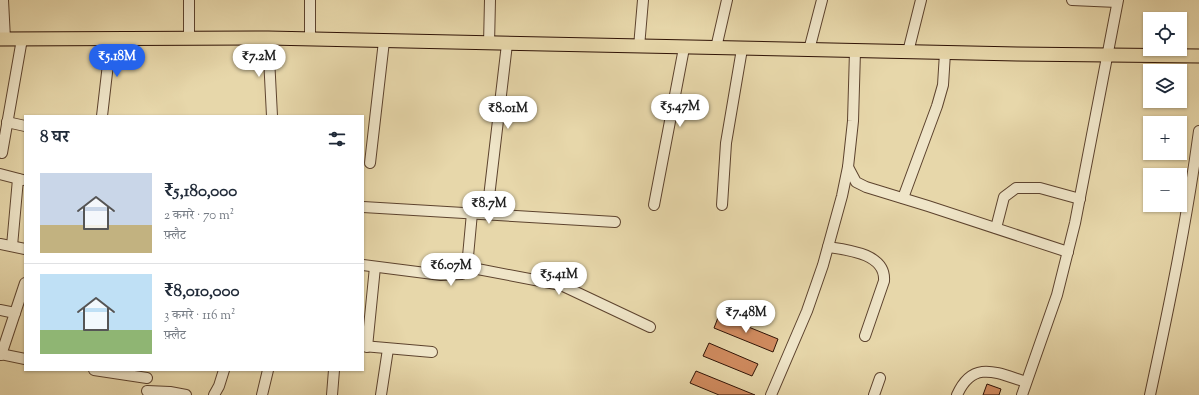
<!DOCTYPE html>
<html lang="hi">
<meta charset="utf-8">
<style>
body{margin:0;font-family:"Sorts Mill Goudy","Noto Serif Devanagari",serif;background:#f2f2f3;color:#1f2937;height:100vh;display:flex;flex-direction:column;font-size:15px;white-space:nowrap}
*{box-sizing:border-box;margin:0}
p{font-size:13px;color:#747a83}
.icon{flex:none;width:22px;height:22px;fill:none;stroke:currentColor;stroke-width:2;stroke-linecap:round;stroke-linejoin:round}
.map{position:relative;flex:1;overflow:hidden}
.sheet{position:absolute;left:24px;top:115px;width:340px;height:256px;display:flex;flex-direction:column;background:#fff;border-radius:0px;box-shadow:0 1px 3px #0004}
.sheet>*{flex:none}
.fabs{position:absolute;left:1143px;top:12px;display:grid;gap:8px}
.fabs a{display:grid;place-items:center;width:44px;height:44px;border-radius:0px;background:#fff;box-shadow:0 1px 3px #0004;font-size:20px}
.price{position:absolute;translate:-50% -34px;padding:0 9px;border-radius:14px;background:#fff;color:#222;font-size:13px;line-height:26px;filter:drop-shadow(0 1px 2px #0008)}
.price::after{content:'';position:absolute;left:50%;top:24px;width:12px;height:9px;margin-left:-6px;background:inherit;clip-path:polygon(0 0,100% 0,50% 100%)}
.price.on{background:#2563eb;color:#fff}
ul{padding:0;list-style:none}
li{display:flex;align-items:center;gap:12px;height:100px;padding:0 16px}
li+li{border-top:1px solid #e0e1e3}
li span{display:grid;place-items:center;flex:none;width:112px;height:80px;border-radius:0px;color:#555}
li>.icon{margin-inline-start:auto}
span .icon{width:48px;height:48px;fill:#fffc;stroke-width:1}
li b{font-size:17px}
h2{display:flex;justify-content:space-between;align-items:center;height:48px;padding:0 16px;font-size:17px}
.map>svg:first-child{display:block}
.building{fill:#d28c60;stroke:#2f1205}
.lines{fill:none;stroke-linecap:round;stroke-linejoin:round}
.minor-casing{stroke:#5d432e;stroke-width:12}
.major-casing{stroke:#2f1205;stroke-width:15}
.minor{stroke:#efe5c8;stroke-width:10}
.major{stroke:#e7d7aa;stroke-width:13}
</style>
<div class="map">
<svg width="1199" height="395" viewBox="0 0 1199 395">
<rect width="100%" height="100%" fill="#e7d7aa"/>
<filter id="stains"><feTurbulence type="fractalNoise" baseFrequency=".005" numOctaves="4"/><feColorMatrix values="0 0 0 0 .2 0 0 0 0 .09 0 0 0 0 .02 0 0 0 .5 -.17"/></filter>
<radialGradient id="worn" r=".72"><stop offset=".6" stop-color="#630" stop-opacity="0"/><stop offset="1" stop-color="#630" stop-opacity=".3"/></radialGradient>
<!-- building -->
<g class="building">
<polygon points="719,315 778,339 773,352 714,328"/>
<polygon points="709,343 758,364 752,376 703,356"/>
<polygon points="696,371 755,395 719,395 690,383"/>
<polygon points="987,384 1001,389 999,395 983,395"/>
</g>
<g class="lines">
<defs>
<g id="minor">
<polyline points="3,0 5,39"/>
<polyline points="189,0 189,38"/>
<polyline points="1072,0 1117,2"/>
<polyline points="268,38 272,116"/>
<polyline points="310,39 310,0"/>
<polyline points="489,44 490,0"/>
<polyline points="639,47 643,0"/>
<polyline points="716,48 727,0"/>
<polyline points="809,50 822,0"/>
<polyline points="908,52 921,0"/>
<polyline points="102,116 111,38"/>
<polyline points="7,122 25,126"/>
<polyline points="2,153 22,39"/>
<polyline points="370,163 384,41"/>
<polyline points="848,167 856,182 866,187 928,206 1068,252"/>
<polyline points="0,174 23,180"/>
<polyline points="903,198 937,106 943,85 945,53"/>
<polyline points="654,205 684,48"/>
<polyline points="722,205 726,143 742,49"/>
<polyline points="363,207 615,222"/>
<polyline points="487,214 507,44"/>
<polyline points="996,228 1004,197 1016,188 1040,188 1080,199"/>
<polyline points="0,244 25,249"/>
<polyline points="12,246 18,179"/>
<path d="M 828,247 C 849,250 886,254 884,281 L 865,336"/>
<polyline points="363,265 441,275 462,274 467,267 472,213"/>
<polyline points="467,267 561,285 650,327"/>
<polyline points="0,310 15,313"/>
<polyline points="363,346 432,352"/>
<polyline points="367,347 375,267"/>
<polyline points="0,354 25,359"/>
<polyline points="1,355 25,283"/>
<polyline points="94,370 147,378"/>
<polyline points="147,391 170,392 186,395"/>
<polyline points="214,395 219,386 224,370"/>
<polyline points="262,395 268,370"/>
<polyline points="332,395 334,370"/>
<polyline points="381,395 388,349"/>
<polyline points="771,395 807,311 823,265 842,196 848,167 853,121 855,51"/>
<polyline points="874,395 880,378"/>
<path d="M 957,395 C 973,359 997,373 1026,382"/>
<polyline points="1022,395 1057,295 1075,223 1118,0"/>
<path d="M 1150,395 C 1169,307 1187,220 1199,131"/>
</g>
<polyline id="major" points="0,39 268,38 1017,54 1199,56"/>
</defs>
<!-- minor casing -->
<use href="#minor" class="minor-casing"/>
<!-- major casing -->
<use href="#major" class="major-casing"/>
<!-- minor -->
<use href="#minor" class="minor"/>
<!-- major -->
<use href="#major" class="major"/>
</g>
<rect width="100%" height="100%" filter="url(#stains)"/>
<rect width="100%" height="100%" fill="url(#worn)"/>
</svg>
<div class="fabs">
<a><svg class="icon" aria-label="locate" viewBox="0 0 24 24"><circle cx="12" cy="12" r="6"/><path d="M12 2v4M12 18v4M2 12h4M18 12h4"/></svg></a>
<a><svg class="icon" aria-label="layers" viewBox="0 0 24 24"><path d="M12 4l9 5-9 5-9-5zM3 14l9 5 9-5"/></svg></a>
<a>+</a>
<a>−</a>
</div>
<b class="price on" style="left:117px;top:78px">₹5.18M</b>
<b class="price" style="left:259px;top:78px">₹7.2M</b>
<b class="price" style="left:680px;top:128px">₹5.47M</b>
<b class="price" style="left:508px;top:130px">₹8.01M</b>
<b class="price" style="left:489px;top:225px">₹8.7M</b>
<b class="price" style="left:451px;top:287px">₹6.07M</b>
<b class="price" style="left:559px;top:296px">₹5.41M</b>
<b class="price" style="left:746px;top:334px">₹7.48M</b>
<section class="sheet">
<h2>8 घर<svg class="icon" aria-label="filters" viewBox="0 0 24 24"><path d="M4 7h16M4 17h16"/><circle cx="9" cy="7" r="2"/><circle cx="15" cy="17" r="2"/></svg></h2>
<ul>
<li><span style="background:linear-gradient(#c9d6e8 65%,#c2b280 0)"><svg class="icon" aria-label="home" viewBox="0 0 24 24"><path d="M3 11l9-7 9 7M6 9v11h12V9"/></svg></span><div><b>₹5,180,000</b><p>2 कमरे · 70 m²</p><p>फ़्लैट</p></div></li>
<li><span style="background:linear-gradient(#bfe0f5 70%,#8fb573 0)"><svg class="icon" aria-label="home" viewBox="0 0 24 24"><path d="M3 11l9-7 9 7M6 9v11h12V9"/></svg></span><div><b>₹8,010,000</b><p>3 कमरे · 116 m²</p><p>फ़्लैट</p></div></li>
</ul>
</section>
</div>
